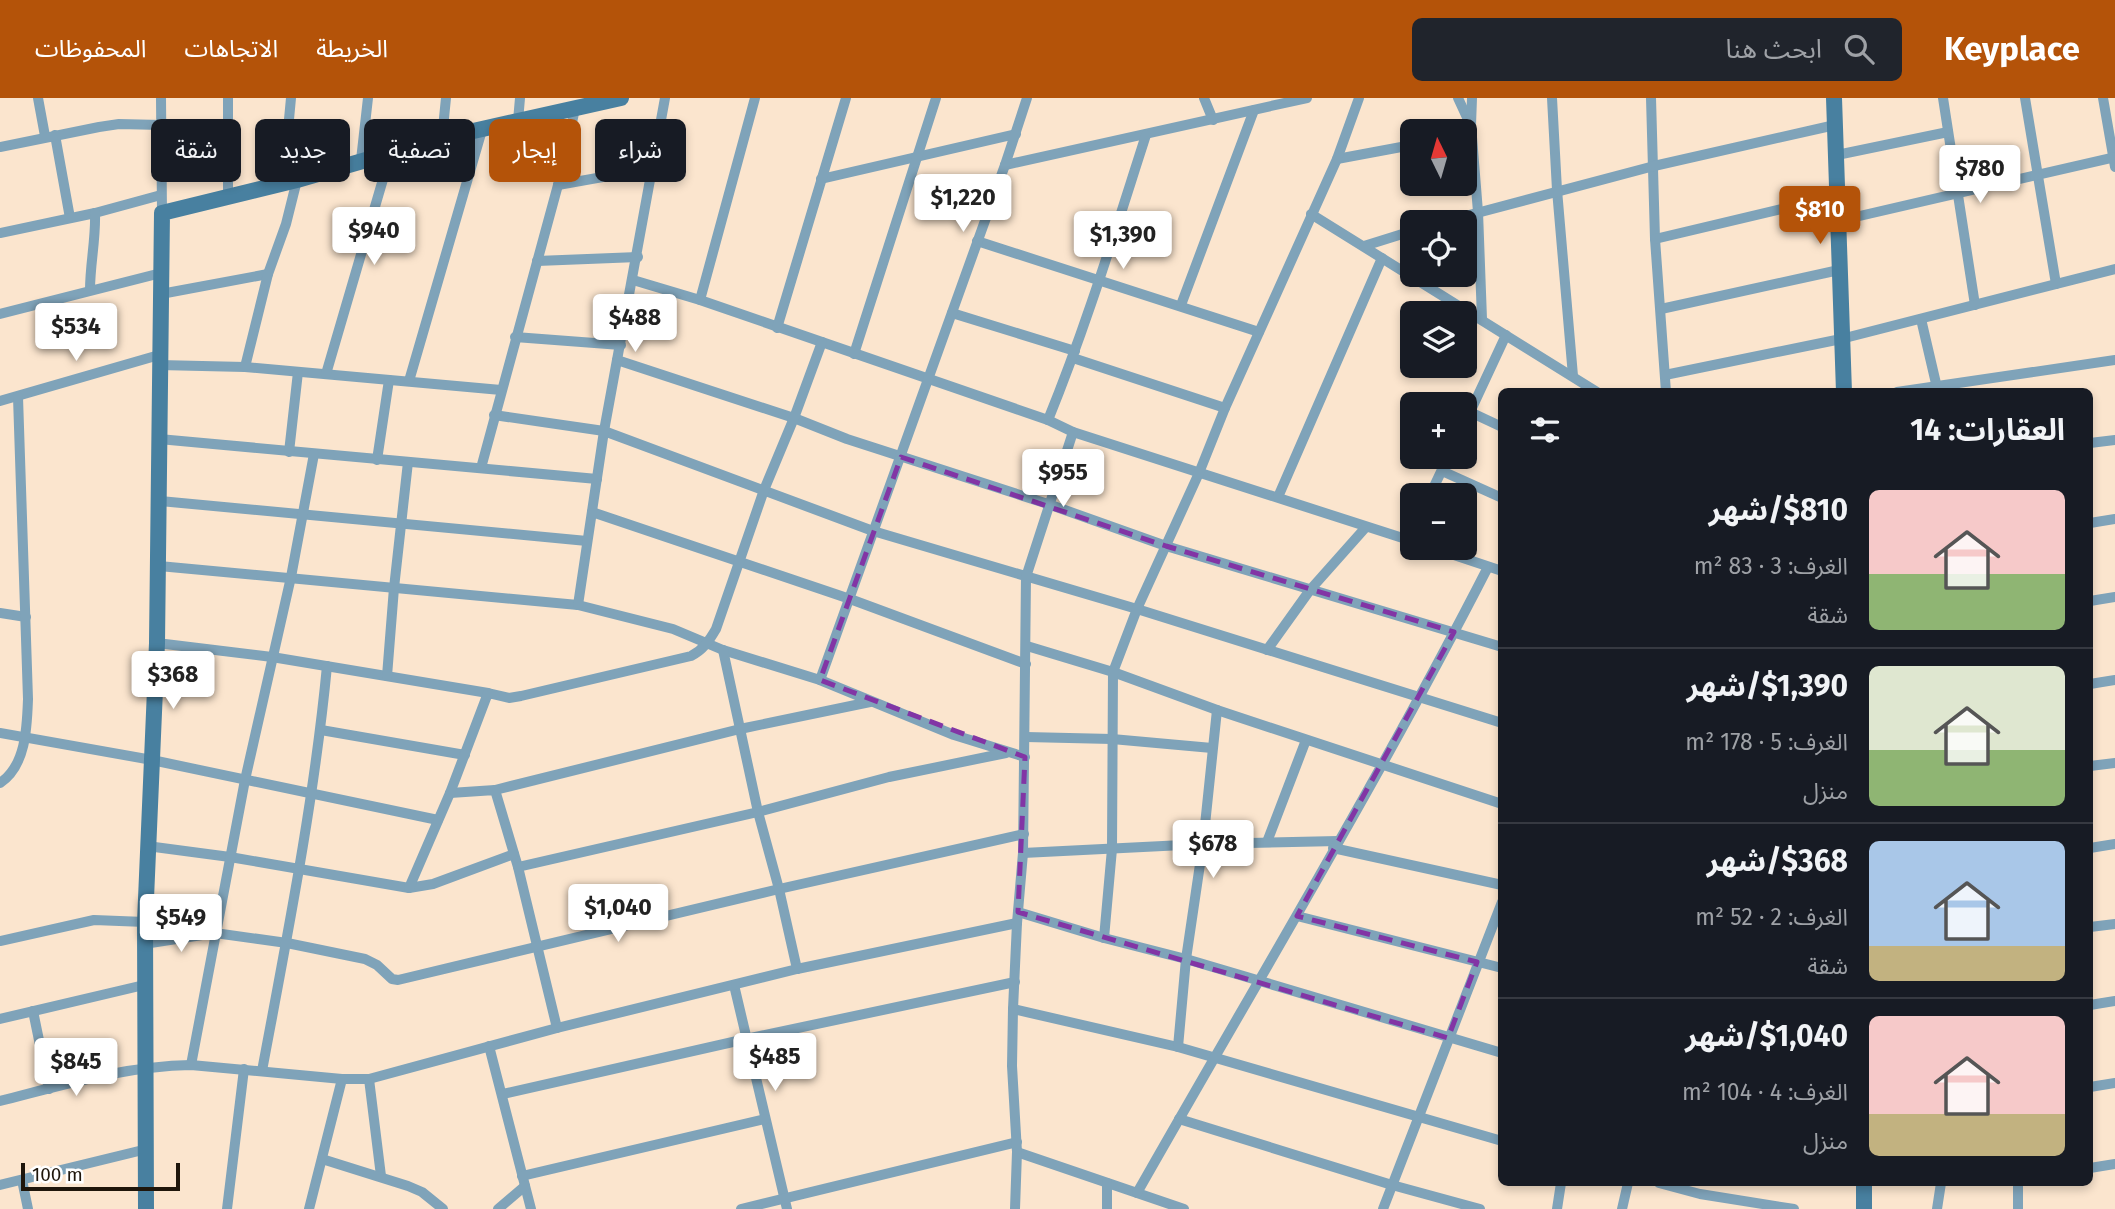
<!DOCTYPE html>
<html lang="ar">
<meta charset="utf-8">
<style>
body{margin:0;font-family:"Fira Sans","Noto Sans Arabic",sans-serif;background:#20242c;color:#f1f3f6;direction:rtl;height:100vh;display:flex;flex-direction:column;font-size:26px;white-space:nowrap}
*{box-sizing:border-box;margin:0}
p{font-size:23px;color:#9ea1a6}
.icon{flex:none;width:38px;height:38px;fill:none;stroke:currentColor;stroke-width:2;stroke-linecap:round;stroke-linejoin:round}
.map{position:relative;flex:1;overflow:hidden;direction:ltr}
.side{position:absolute;left:1498px;top:290px;width:595px;height:798px;display:flex;flex-direction:column;background:#171b24;border-radius:10px;box-shadow:0 4px 10px #0003;direction:rtl}
.side>*{flex:none}
.top-card{position:absolute;left:21px;top:21px;width:665px;height:63px;direction:rtl;display:flex;gap:14px}
.needle{width:46px;rotate:355deg}
.controls{position:absolute;left:1400px;top:21px;display:grid;gap:14px}
.controls a{display:grid;place-items:center;width:77px;height:77px;border-radius:10px;background:#171b24;box-shadow:0 4px 10px #0003;font-size:35px}
.scale{position:absolute;left:21px;bottom:18px;width:159px;box-sizing:border-box;padding-left:7px;border:4px solid #1f160b;border-top:0;font-size:19px;line-height:24px;white-space:nowrap;color:#1f160b;-webkit-text-stroke:5px #fff;paint-order:stroke}
.price{position:absolute;translate:-50% -60px;padding:0 16px;border-radius:7px;background:#fff;color:#222;font-size:23px;line-height:46px;filter:drop-shadow(0 2px 4px #0008)}
.price::after{content:'';position:absolute;left:50%;top:42px;width:21px;height:16px;margin-left:-10px;background:inherit;clip-path:polygon(0 0,100% 0,50% 100%)}
.price.selected{background:#b45309;color:#fff}
ul{padding:0;list-style:none}
li{display:flex;align-items:center;gap:21px;height:175px;padding:0 28px}
li+li{border-top:2px solid #363941}
li span{display:grid;place-items:center;flex:none;width:196px;height:140px;border-radius:10px;color:#555}
li>.icon{margin-inline-start:auto}
span .icon{width:84px;height:84px;fill:#fffc;stroke-width:1}
li b{font-size:30px}
h2{display:flex;justify-content:space-between;align-items:center;height:84px;padding:0 28px;font-size:30px}
.chip{padding:0 24px;border-radius:10px;background:#171b24;box-shadow:0 4px 10px #0003;font-size:24px;line-height:63px}
.chip.selected{background:#b45309;color:#fff}
header{display:flex;align-items:center;gap:42px;box-sizing:border-box;height:98px;padding:0 35px;background:#b45309;color:#fff}
header strong{font-size:33px}
nav{display:flex;gap:38px;margin-inline-start:auto;font-size:24px}
.search{width:490px;height:63px;background:#20242c;display:flex;align-items:center;gap:18px;box-sizing:border-box;padding:0 24px;border-radius:10px;color:#9ea1a6;font-size:26px}
.map>svg:first-child{display:block}
.lines{fill:none;stroke-linecap:round;stroke-linejoin:round}
.street{stroke:#7fa3b9;stroke-width:10}
.secondary{stroke:#4880a0;stroke-width:16}
.marked{fill:none;stroke:#8235a5;stroke-width:5;stroke-dasharray:14 9;stroke-linejoin:round}
</style>
<header>
<strong>Keyplace</strong>
<div class="search"><svg class="icon" aria-label="search" viewBox="0 0 24 24"><circle cx="10" cy="10" r="6"/><path d="M15 15l6 6"/></svg>ابحث هنا</div>
<nav><a>الخريطة</a><a>الاتجاهات</a><a>المحفوظات</a></nav>
</header>
<div class="map">
<svg width="2115" height="1111" viewBox="0 0 2115 1111">
<rect width="100%" height="100%" fill="#fbe5ce"/>
<g class="lines">
<!-- street -->
<g class="street">
<polyline points="38,0 45,38"/>
<polyline points="161,0 162,115"/>
<polyline points="1204,0 1213,22"/>
<polyline points="1458,0 1470,26"/>
<polyline points="1472,0 1471,27 1478,114 1482,221"/>
<polyline points="1552,0 1557,92 1573,278"/>
<polyline points="1651,0 1655,141 1666,294"/>
<polyline points="1943,0 1975,207"/>
<polyline points="2025,0 2056,186"/>
<polyline points="2103,0 2115,69"/>
<polyline points="518,23 520,0"/>
<polyline points="55,37 70,120"/>
<polyline points="442,40 446,0"/>
<polyline points="0,49 99,29 119,26 162,27"/>
<polyline points="1837,57 1948,34"/>
<polyline points="1337,61 1412,47"/>
<polyline points="361,62 368,0"/>
<polyline points="1005,67 1307,0"/>
<polyline points="821,81 1016,36"/>
<polyline points="283,85 291,0"/>
<polyline points="558,87 653,70"/>
<polyline points="228,98 228,0"/>
<polyline points="1311,116 1597,294"/>
<polyline points="1838,123 2115,59"/>
<polyline points="1443,124 1654,68 1835,27"/>
<polyline points="0,135 95,115 161,97"/>
<polyline points="1655,141 1836,98"/>
<polyline points="977,143 1259,234"/>
<polyline points="1364,148 1412,133"/>
<polyline points="537,163 638,159"/>
<polyline points="633,182 700,202 1048,322 1073,334 1412,443"/>
<path d="M 90,192 C 90,166 96,141 95,115"/>
<polyline points="161,196 268,176"/>
<polyline points="700,202 755,0"/>
<polyline points="1181,207 1254,12"/>
<polyline points="1661,211 1839,172"/>
<polyline points="952,215 1075,253"/>
<polyline points="0,216 161,175"/>
<polyline points="1921,221 1938,294"/>
<polyline points="777,230 846,0"/>
<polyline points="515,239 621,247"/>
<polyline points="854,256 936,0"/>
<polyline points="1073,260 1225,310"/>
<polyline points="617,262 794,320 847,341 1048,406 1166,448 1502,549"/>
<polyline points="159,267 245,269 501,292"/>
<polyline points="245,269 268,176 286,126 297,82"/>
<polyline points="326,276 391,54"/>
<polyline points="1665,277 1841,241 2115,171"/>
<polyline points="409,283 482,32"/>
<polyline points="1897,294 2115,262"/>
<polyline points="0,303 159,257"/>
<polyline points="1470,314 1502,329"/>
<polyline points="494,317 604,333 873,433 1137,511 1502,625"/>
<path d="M 1048,322 C 1086,229 1115,133 1146,37"/>
<polyline points="1465,325 1506,237"/>
<polyline points="159,341 597,381"/>
<polyline points="2090,345 2115,342"/>
<polyline points="289,354 298,274"/>
<polyline points="377,362 389,282"/>
<polyline points="481,370 558,87 575,11"/>
<polyline points="1442,373 1502,400"/>
<polyline points="1430,397 1448,359"/>
<polyline points="1278,399 1382,160"/>
<polyline points="160,403 587,443"/>
<polyline points="592,414 850,501 1026,566"/>
<polyline points="2090,425 2115,421"/>
<polyline points="1433,450 1502,473"/>
<polyline points="159,468 578,507 673,531 723,552 820,582 954,637 1025,659"/>
<polyline points="2090,503 2115,499"/>
<polyline points="578,507 604,333 665,0"/>
<polyline points="0,515 26,519"/>
<polyline points="157,545 272,559 488,595"/>
<polyline points="1027,548 1113,574 1217,612 1502,706"/>
<polyline points="723,552 758,714 779,791 797,871"/>
<polyline points="1267,552 1310,492 1366,429"/>
<polyline points="387,578 394,490 408,364"/>
<polyline points="820,582 1005,67 1027,0"/>
<polyline points="2090,586 2115,582"/>
<polyline points="321,632 465,657"/>
<polyline points="0,635 152,662 438,722"/>
<polyline points="1026,639 1112,641 1212,650"/>
<polyline points="2090,668 2115,665"/>
<path d="M 0,685 C 26,668 27,629 28,601 L 18,299"/>
<polyline points="495,692 740,631 870,604"/>
<polyline points="450,695 495,692 518,769 557,930"/>
<polyline points="1267,744 1306,642"/>
<polyline points="147,748 230,759 409,790 433,786 514,756"/>
<polyline points="1333,750 1502,787"/>
<polyline points="2090,750 2115,746"/>
<polyline points="1023,755 1203,746 1338,743"/>
<polyline points="518,769 758,714 889,679 1006,655"/>
<path d="M 409,790 L 450,695 L 488,595 L 509,600 L 521,598 L 691,558 C 703,552 709,543 716,531 L 764,392 L 794,320 L 822,244"/>
<polyline points="1018,814 1104,840 1186,861 1502,955"/>
<polyline points="1297,818 1502,870"/>
<polyline points="2090,829 2115,826"/>
<polyline points="1104,840 1112,751 1113,574 1137,511 1199,375 1225,310 1337,61 1359,0"/>
<polyline points="0,843 94,822 145,824"/>
<polyline points="144,846 215,835 287,845 365,861 377,867 392,881 398,882 779,791 1024,736"/>
<polyline points="734,887 787,1111"/>
<polyline points="2090,907 2115,903"/>
<polyline points="1013,911 1178,949 1502,1043"/>
<polyline points="33,913 49,991"/>
<polyline points="0,921 144,887"/>
<polyline points="489,948 531,1111"/>
<polyline points="1178,949 1186,861 1203,746 1217,612"/>
<polyline points="191,967 245,682 291,479 314,356"/>
<path d="M 262,973 C 287,839 314,704 327,568"/>
<polyline points="369,981 381,1078"/>
<polyline points="2090,989 2115,985"/>
<polyline points="503,996 746,941 1015,884"/>
<path d="M 0,1003 C 63,987 125,968 191,967 L 342,981 L 369,981 L 557,930 L 797,871 L 1017,825"/>
<polyline points="1179,1021 1392,1087 1480,1111"/>
<polyline points="1017,1054 1184,1111"/>
<polyline points="322,1061 408,1088 422,1094 443,1111"/>
<polyline points="2090,1070 2115,1066"/>
<polyline points="522,1078 765,1021"/>
<polyline points="22,1082 28,1111"/>
<polyline points="1659,1085 1700,1096 1794,1111"/>
<polyline points="0,1087 147,1051"/>
<path d="M 1137,1095 C 1255,887 1379,682 1488,469"/>
<polyline points="227,1111 244,971"/>
<polyline points="309,1111 342,981"/>
<polyline points="498,1111 525,1088"/>
<polyline points="741,1111 1017,1044"/>
<polyline points="1015,1111 1017,1054 1012,968 1013,911 1017,825 1023,755 1026,479 1073,334"/>
<polyline points="1107,1111 1107,1085"/>
<polyline points="1383,1111 1502,804"/>
<polyline points="1557,1111 1561,1085"/>
<polyline points="1622,1111 1628,1085"/>
<polyline points="1937,1111 1941,1085"/>
<polyline points="2018,1111 2018,1085"/>
</g>
<!-- secondary -->
<g class="secondary">
<polyline points="1834,0 1844,294"/>
<polyline points="1864,1085 1864,1111"/>
<polyline points="146,1111 145,824 157,545 162,115 297,82 442,40 621,0"/>
</g>
</g>
<!-- marked area -->
<path class="marked" d="M 901,359 L 1166,448 L 1454,534 L 1297,818 L 1477,864 L 1448,940 L 1018,814 L 1025,659 L 820,582 Z"/>
</svg>
<div class="controls">
<a><svg class="needle" viewBox="-14 -14 28 28"><path d="M0-13l5 13h-10z" fill="#e53935"/><path d="M0 13l5-13h-10z" fill="#9ea1a6"/></svg></a>
<a><svg class="icon" aria-label="locate" viewBox="0 0 24 24"><circle cx="12" cy="12" r="6"/><path d="M12 2v4M12 18v4M2 12h4M18 12h4"/></svg></a>
<a><svg class="icon" aria-label="layers" viewBox="0 0 24 24"><path d="M12 4l9 5-9 5-9-5zM3 14l9 5 9-5"/></svg></a>
<a>+</a>
<a>−</a>
</div>
<div class="scale">100 m</div>
<b class="price" style="left:1980px;top:107px">$780</b>
<b class="price" style="left:963px;top:136px">$1,220</b>
<b class="price selected" style="left:1820px;top:148px">$810</b>
<b class="price" style="left:374px;top:169px">$940</b>
<b class="price" style="left:1123px;top:173px">$1,390</b>
<b class="price" style="left:635px;top:256px">$488</b>
<b class="price" style="left:76px;top:265px">$534</b>
<b class="price" style="left:1063px;top:411px">$955</b>
<b class="price" style="left:173px;top:613px">$368</b>
<b class="price" style="left:1213px;top:782px">$678</b>
<b class="price" style="left:618px;top:846px">$1,040</b>
<b class="price" style="left:181px;top:856px">$549</b>
<b class="price" style="left:775px;top:995px">$485</b>
<b class="price" style="left:76px;top:1000px">$845</b>
<div class="top-card">
<a class="chip">شراء</a>
<a class="chip selected">إيجار</a>
<a class="chip">تصفية</a>
<a class="chip">جديد</a>
<a class="chip">شقة</a>
</div>
<section class="side">
<h2>العقارات: 14<svg class="icon" aria-label="filters" viewBox="0 0 24 24"><path d="M4 7h16M4 17h16"/><circle cx="9" cy="7" r="2"/><circle cx="15" cy="17" r="2"/></svg></h2>
<ul>
<li><span style="background:linear-gradient(#f6c9c9 60%,#8fb573 0)"><svg class="icon" aria-label="home" viewBox="0 0 24 24"><path d="M3 11l9-7 9 7M6 9v11h12V9"/></svg></span><div><b>$810/شهر</b><p>الغرف: 3 · 83 m²</p><p>شقة</p></div></li>
<li><span style="background:linear-gradient(#dfe7d0 60%,#8fb573 0)"><svg class="icon" aria-label="home" viewBox="0 0 24 24"><path d="M3 11l9-7 9 7M6 9v11h12V9"/></svg></span><div><b>$1,390/شهر</b><p>الغرف: 5 · 178 m²</p><p>منزل</p></div></li>
<li><span style="background:linear-gradient(#a9c7e8 75%,#c2b280 0)"><svg class="icon" aria-label="home" viewBox="0 0 24 24"><path d="M3 11l9-7 9 7M6 9v11h12V9"/></svg></span><div><b>$368/شهر</b><p>الغرف: 2 · 52 m²</p><p>شقة</p></div></li>
<li><span style="background:linear-gradient(#f6c9c9 70%,#c2b280 0)"><svg class="icon" aria-label="home" viewBox="0 0 24 24"><path d="M3 11l9-7 9 7M6 9v11h12V9"/></svg></span><div><b>$1,040/شهر</b><p>الغرف: 4 · 104 m²</p><p>منزل</p></div></li>
</ul>
</section>
</div>
